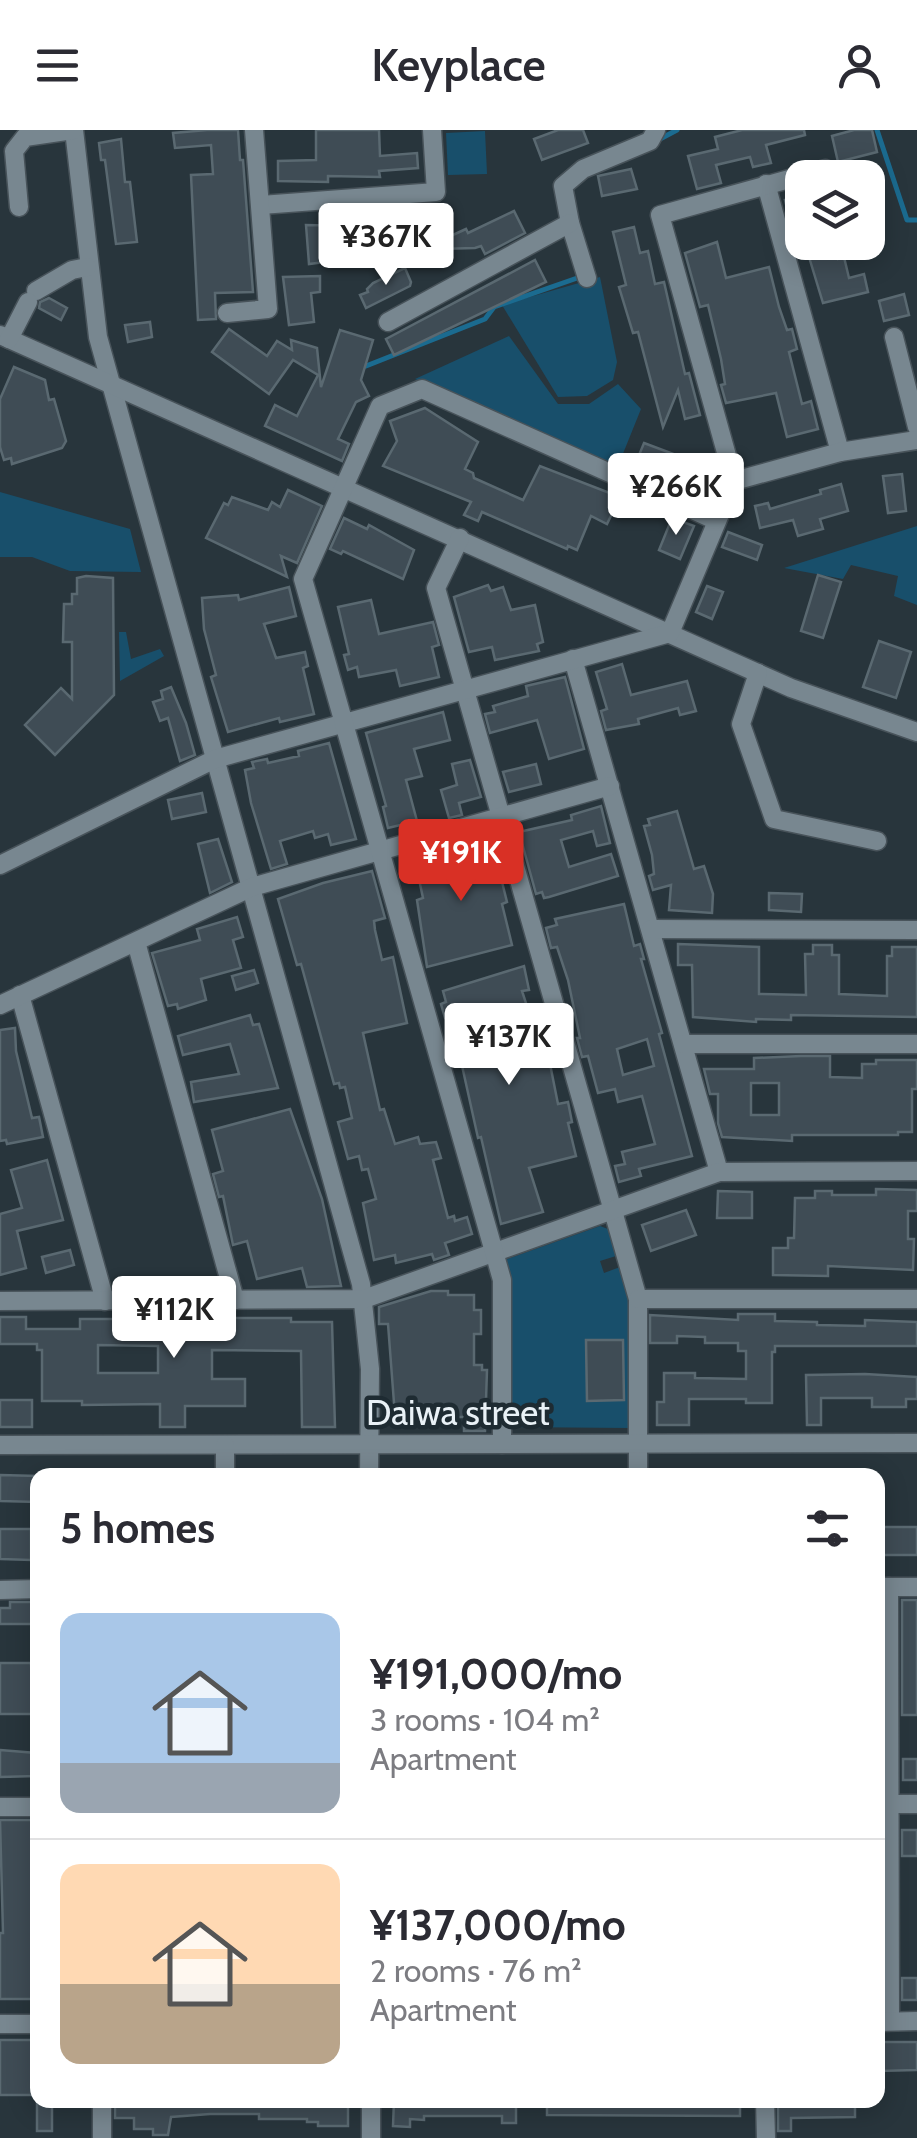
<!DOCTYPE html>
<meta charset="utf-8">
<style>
body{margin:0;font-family:Cabin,sans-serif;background:#f7f7f7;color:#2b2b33;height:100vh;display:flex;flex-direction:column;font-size:38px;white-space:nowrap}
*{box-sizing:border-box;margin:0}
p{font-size:32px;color:#7c7c81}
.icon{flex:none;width:55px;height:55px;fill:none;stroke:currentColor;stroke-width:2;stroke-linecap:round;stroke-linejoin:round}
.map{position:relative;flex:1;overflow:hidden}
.side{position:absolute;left:30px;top:1338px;width:855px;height:640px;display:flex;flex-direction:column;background:#fff;border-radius:20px;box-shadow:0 5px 25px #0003}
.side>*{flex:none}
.controls{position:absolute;left:785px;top:30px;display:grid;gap:20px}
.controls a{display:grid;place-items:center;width:100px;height:100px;border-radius:20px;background:#fff;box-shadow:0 5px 25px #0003;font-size:50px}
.price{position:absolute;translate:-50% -85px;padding:0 22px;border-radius:10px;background:#fff;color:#222;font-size:32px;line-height:65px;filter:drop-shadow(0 2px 5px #0008)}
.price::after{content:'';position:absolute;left:50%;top:60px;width:30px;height:22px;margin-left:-15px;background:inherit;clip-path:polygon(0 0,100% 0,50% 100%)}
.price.current{background:#d93025;color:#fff}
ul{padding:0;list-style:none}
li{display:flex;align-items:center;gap:30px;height:250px;padding:0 30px}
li+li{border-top:2px solid #e1e1e2}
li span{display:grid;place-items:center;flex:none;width:280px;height:200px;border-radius:20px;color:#555}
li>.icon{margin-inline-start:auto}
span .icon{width:120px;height:120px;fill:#fffc;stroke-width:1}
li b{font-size:42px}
h2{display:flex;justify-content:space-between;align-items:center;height:120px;padding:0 30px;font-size:42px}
header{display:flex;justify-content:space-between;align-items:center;height:130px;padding:0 30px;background:#fff;font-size:45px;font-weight:600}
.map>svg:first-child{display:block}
.green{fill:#184f6b}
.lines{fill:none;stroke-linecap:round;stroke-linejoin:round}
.stream{stroke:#1b6b90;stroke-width:5}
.building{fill:#3f4c55;stroke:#5a6971;stroke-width:2.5;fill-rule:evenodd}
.minor-casing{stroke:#48535a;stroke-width:21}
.minor{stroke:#788790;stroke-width:18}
.labels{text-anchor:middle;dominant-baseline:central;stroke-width:9;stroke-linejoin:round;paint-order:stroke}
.street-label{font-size:35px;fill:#e9f1f6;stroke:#1e2b32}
</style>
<header><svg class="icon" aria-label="menu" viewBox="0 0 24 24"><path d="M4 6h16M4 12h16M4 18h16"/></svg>Keyplace<svg class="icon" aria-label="person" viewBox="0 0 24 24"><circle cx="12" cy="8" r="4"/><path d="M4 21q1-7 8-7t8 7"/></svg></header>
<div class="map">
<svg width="917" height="2008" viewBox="0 0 917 2008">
<rect width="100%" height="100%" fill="#28353c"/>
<!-- green -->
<g class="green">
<polygon points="485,1 487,44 448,45 446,3"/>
<polygon points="600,147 617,232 613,250 587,266 558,267 502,175"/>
<polygon points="509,206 558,274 589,274 618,254 641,279 618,336 415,249"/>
<polygon points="0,362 130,399 141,442 70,441 32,427 0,427"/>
<polygon points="917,396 917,475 894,466 898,446 851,435 843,449 784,438"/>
<polygon points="119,502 126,502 131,529 160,519 164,526 120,551"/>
<polygon points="600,1096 608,1099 616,1126 600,1131 604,1143 620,1137 629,1167 629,1298 510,1297 507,1129"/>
</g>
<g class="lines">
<!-- stream -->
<g class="stream">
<polyline points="877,0 907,90 917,90"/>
<polyline points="660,9 677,0"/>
<polyline points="366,236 485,189 494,177 583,146"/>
</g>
</g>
<!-- building -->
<g class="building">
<polygon points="207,0 238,0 240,30 243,30 253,162 215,163 216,189 198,190 191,45 213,44 211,15 175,18 173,3"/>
<polygon points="316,0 379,0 380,26 417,23 418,38 379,41 380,47 328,46 328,52 278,51 278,31 316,30"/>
<polygon points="558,0 583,0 588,13 542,30 534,9"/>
<polygon points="742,0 804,0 805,5 766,15 771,33 753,37 750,27 716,35 721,53 697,59 688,26 718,19 715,7"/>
<polygon points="854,0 872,0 877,22 838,32 832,6"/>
<polygon points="121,9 125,52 130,52 137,112 116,114 105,30 101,30 99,13"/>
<polygon points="631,39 637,59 602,66 598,46"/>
<polygon points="802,66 802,84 789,87 785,70"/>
<polygon points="438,75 439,82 442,82 444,109 466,99 468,103 514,81 525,103 485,124 481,116 475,118 363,121 364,127 309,134 306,95 403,97 402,82 408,82 407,78"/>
<polygon points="634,97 640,123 648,121 655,154 664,152 685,244 689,243 700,285 685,289 678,260 663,297 638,202 633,203 619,157 626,155 613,102"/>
<polygon points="717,112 726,148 769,137 779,177 787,200 792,199 797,219 789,222 802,274 811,271 818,299 787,307 776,263 726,273 721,255 725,254 721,229 708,175 700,177 685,123"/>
<polygon points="836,120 838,129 844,127 849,148 864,144 868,162 823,173 809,127"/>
<polygon points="535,130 546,152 394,225 386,209"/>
<polygon points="405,138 411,152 410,156 366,178 360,165 368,162 367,159 373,153"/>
<polygon points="320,146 320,162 311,163 314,192 289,195 283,147"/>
<polygon points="904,164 909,185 884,191 879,171"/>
<polygon points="49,168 67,178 61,190 39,178 40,172"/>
<polygon points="150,192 152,207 128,212 125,195"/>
<polygon points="229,199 267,226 277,211 292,220 291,210 317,218 321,257 340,200 373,210 361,250 369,266 356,272 338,309 349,314 342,331 265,296 275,275 297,286 318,245 293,230 269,264 212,222"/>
<polygon points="14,237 45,250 49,270 54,269 66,311 62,318 12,334 11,328 4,330 0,317 0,269"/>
<polygon points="425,278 478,312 465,339 473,343 474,348 523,370 540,336 620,367 607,394 591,386 577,420 568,416 567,419 482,382 478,391 464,385 471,372 383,336 397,311 390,291"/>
<polygon points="644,313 692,331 685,348 637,330"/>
<polygon points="902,344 906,381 888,383 883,346"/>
<polygon points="841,354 848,381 820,389 823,399 798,406 793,390 760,398 755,376 768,373 770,379 821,364 820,360"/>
<polygon points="288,360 322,376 297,433 281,426 287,447 206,408 224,373 228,375 232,367 268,380 272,372 280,377"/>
<polygon points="344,388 367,399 369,395 414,420 403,449 343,421 341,424 330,419"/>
<polygon points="672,388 694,396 680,429 659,420"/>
<polygon points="728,402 762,415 757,430 722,417"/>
<polygon points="818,445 841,452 823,508 801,501"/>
<polygon points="86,446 113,448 114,565 55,625 25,595 61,558 72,569 72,512 63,512 64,474 72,474 72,464 77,464 77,448"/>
<polygon points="488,455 491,461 503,457 511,480 535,475 543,512 537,514 539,521 495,530 492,517 469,522 454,467"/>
<polygon points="707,456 723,462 712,489 696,482"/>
<polygon points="289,457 296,486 264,494 276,528 305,522 308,536 303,538 314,584 280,592 279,588 228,602 211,547 216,545 204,499 202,468 238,465 239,470"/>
<polygon points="371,470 379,504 433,492 439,515 432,517 439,547 400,556 396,540 359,547 357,537 348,540 344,525 349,524 338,477"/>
<polygon points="879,511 911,522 896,568 863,557"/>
<polygon points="622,534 631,565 687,551 696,581 680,585 678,578 638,589 639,594 606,600 601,581 607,579 596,542"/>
<polygon points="565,547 584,619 549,629 537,590 490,603 485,584 495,582 493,576 528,566 526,556"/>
<polygon points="171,557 186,593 195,625 180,631 168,588 160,591 153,572 163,569 161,561"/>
<polygon points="443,582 450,610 414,619 422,646 406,650 417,691 388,698 383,677 386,676 366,603"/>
<polygon points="329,613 356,709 331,715 328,704 315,708 313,701 280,711 287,734 271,739 251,673 245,640 254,638 252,632 267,629 268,633 299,626 298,621"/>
<polygon points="470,630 481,667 459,673 462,685 449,688 441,660 457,655 452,634"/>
<polygon points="536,634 541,654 509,662 503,642"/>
<polygon points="202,663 206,682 172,689 168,670"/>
<polygon points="601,676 610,713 597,716 593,701 561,710 569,737 611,724 618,746 549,767 544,768 542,762 536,764 519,702 572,690 571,685"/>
<polygon points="677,681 694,739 704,736 713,764 712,783 669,780 671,755 653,760 649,746 654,744 652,725 644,696 650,695 648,689"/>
<polygon points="218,709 232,752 210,763 198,714"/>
<polygon points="485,710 496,749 501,748 507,772 502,774 512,815 427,837 417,770 423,768 414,726"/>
<polygon points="372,741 385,788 374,791 375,800 382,830 393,827 407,893 363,903 380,980 384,979 395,1014 418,1007 420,1014 436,1012 441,1028 433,1030 448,1088 454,1086 455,1091 467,1087 472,1104 445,1113 449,1125 434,1130 432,1124 396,1133 395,1125 374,1130 363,1073 376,1069 368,1039 362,1040 359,1026 348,1029 338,992 352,988 345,957 340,958 339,953 334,954 301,834 297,835 278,769 323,753"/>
<polygon points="769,763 802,764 801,782 769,780"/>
<path d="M 624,774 L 634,816 L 640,814 L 644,829 L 641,829 L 662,903 L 659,904 L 692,1026 L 639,1039 L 641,1046 L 619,1052 L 615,1036 L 625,1034 L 622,1022 L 655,1014 L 642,966 L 618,972 L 615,959 L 598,963 L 588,926 L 582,927 L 577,908 L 580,908 L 568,850 L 557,817 L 551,818 L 546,798 L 557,795 L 555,789 ZM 647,909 L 654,936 L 623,945 L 617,919 Z"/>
<polygon points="237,787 243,807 233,810 241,838 201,849 206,870 178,879 177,874 168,876 152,823 200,810 197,799"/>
<polygon points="678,814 759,817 759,864 806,865 805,824 813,824 813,815 832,815 832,825 839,825 839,864 887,866 887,826 892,826 892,817 917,817 917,887 791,885 791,890 756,889 756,892 693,887 692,835 678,835"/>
<polygon points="524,836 529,860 522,861 543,925 548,924 558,974 568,972 572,992 568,993 576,1026 529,1038 543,1082 501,1094 481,1007 478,1008 451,886 445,888 441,874 446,872 443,861"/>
<polygon points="254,840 258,853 236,860 232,846"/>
<polygon points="250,885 253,895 259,894 278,958 194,972 191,952 239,944 230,914 183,925 178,906"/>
<polygon points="15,898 16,921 32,988 39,987 43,1007 7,1014 6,1010 0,1011 0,900"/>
<path d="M 801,926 L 830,926 L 830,947 L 862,948 L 862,934 L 876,934 L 876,930 L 917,930 L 917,959 L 912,959 L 912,1002 L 898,1002 L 898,1005 L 792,1005 L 792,1011 L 722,1007 L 718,993 L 718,964 L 710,964 L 704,939 L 754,939 L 754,928 ZM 751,953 L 779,953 L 779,985 L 751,985 Z"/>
<polygon points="290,979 322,1069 341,1156 307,1157 302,1138 257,1149 247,1111 233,1115 223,1066 219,1067 213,1044 223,1041 212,1000"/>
<polygon points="47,1030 63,1090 17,1101 26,1138 0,1145 0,1084 22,1078 11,1040"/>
<polygon points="876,1059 917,1060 917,1081 908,1081 908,1109 914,1109 913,1140 828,1136 828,1146 773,1145 773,1118 788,1118 788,1108 794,1108 795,1068 815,1068 815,1061 832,1061 832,1065 876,1065"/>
<polygon points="718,1061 752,1062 752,1088 717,1088"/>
<polygon points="686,1080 696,1105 651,1121 642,1095"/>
<polygon points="70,1120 74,1135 46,1143 42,1127"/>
<polygon points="431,1161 448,1161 448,1165 474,1165 474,1180 481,1180 481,1204 474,1204 474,1235 482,1235 482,1240 487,1240 485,1301 464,1301 464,1287 431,1287 431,1295 409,1295 409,1286 395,1286 388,1194 379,1194 379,1177"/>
<path d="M 205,1182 L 205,1188 L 291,1188 L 291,1192 L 332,1192 L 335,1297 L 302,1297 L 301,1221 L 212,1220 L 212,1249 L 245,1249 L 245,1276 L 185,1276 L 185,1297 L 160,1297 L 160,1274 L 82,1275 L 82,1271 L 42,1271 L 42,1220 L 37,1220 L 37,1214 L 0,1214 L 0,1187 L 26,1187 L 26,1199 L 80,1199 L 80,1189 L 134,1189 L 134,1183 ZM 98,1215 L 158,1216 L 158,1243 L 98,1243 Z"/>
<polygon points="738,1184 775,1184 775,1191 817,1192 817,1195 865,1196 865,1190 917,1192 917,1216 775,1216 775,1222 772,1222 772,1273 746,1273 746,1269 689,1269 689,1295 657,1295 657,1272 664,1272 664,1243 695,1243 695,1248 746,1249 746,1221 738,1221 738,1213 705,1213 705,1207 677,1206 677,1213 650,1213 650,1185 738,1190"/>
<polygon points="586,1210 623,1210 624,1270 587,1271"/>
<polygon points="865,1244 917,1247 917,1269 906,1269 906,1277 872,1277 872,1268 821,1268 821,1295 807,1295 806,1245"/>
<rect x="0" y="1270" width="32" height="27"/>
<polygon points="0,1345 38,1346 38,1372 0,1371"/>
<rect x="878" y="1397" width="39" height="28"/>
<polygon points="0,1399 31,1399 31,1430 0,1429"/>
<rect x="902" y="1470" width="15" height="115"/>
<polygon points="10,1472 34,1472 34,1494 0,1494 0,1478 10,1478"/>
<polygon points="0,1533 31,1533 33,1584 0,1584"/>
<polygon points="0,1620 36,1623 36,1646 0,1647"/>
<rect x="903" y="1629" width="14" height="21"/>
<polygon points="0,1690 32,1690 32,1869 0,1869 0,1803 3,1803"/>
<rect x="902" y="1700" width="15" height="26"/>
<rect x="902" y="1848" width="15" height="22"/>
<rect x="0" y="1910" width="38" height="55"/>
<polygon points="878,1912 917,1912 917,1940 878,1941"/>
<rect x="37" y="1970" width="15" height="31"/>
<polygon points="115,1970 348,1970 348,1996 318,1996 318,1992 307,1992 307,1989 259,1989 259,1984 210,1984 171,1987 168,2005 153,2005 153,1999 134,1999 134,1988 115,1988"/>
<polygon points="394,1970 516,1970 516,1993 502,1993 502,1986 424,1986 424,1990 410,1989 410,1997 393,1996"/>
<polygon points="547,1970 740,1970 740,1986 547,1985"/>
<polygon points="778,1970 855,1970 855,1987 791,1988 791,2001 778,2001"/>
</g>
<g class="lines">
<defs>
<g id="minor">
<polyline points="74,0 98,207 361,1154 370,1239 369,1345"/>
<polyline points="766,54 840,322"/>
<polyline points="261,75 436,62 432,0"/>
<polyline points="19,77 14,21 25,7 73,0"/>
<polyline points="587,148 570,93 563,56 583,39 650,11 656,0"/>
<polyline points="36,161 72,140 87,137"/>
<polyline points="227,183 268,179 254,0"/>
<polyline points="388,192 570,93"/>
<polyline points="0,205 791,558 917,602"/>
<polyline points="894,207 917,297"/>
<polyline points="9,209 28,172"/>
<polyline points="734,351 660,85 825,39"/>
<polyline points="460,408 436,458 638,1169 638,1345"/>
<polyline points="573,529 719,1042"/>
<polyline points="758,543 741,594 774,689 877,711"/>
<polyline points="0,735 215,629 670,503 734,351 840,322 917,310"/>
<polyline points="651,799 917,800"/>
<polyline points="136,812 235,1170"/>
<polyline points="20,865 105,1171"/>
<polyline points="0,875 252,757 610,656"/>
<polyline points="683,914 917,914"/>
<polyline points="638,1169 917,1169"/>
<polyline points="0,1171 364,1169 719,1042 917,1041"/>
<polyline points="502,1314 502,1150 303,449 380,276 422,259 715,390"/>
<polyline points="0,1315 917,1313"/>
<polyline points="225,1315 225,1345"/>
<polyline points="878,1457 917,1457"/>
<polyline points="889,1457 890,1891"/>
<polyline points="0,1460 38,1459"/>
<polyline points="878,1674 917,1674"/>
<polyline points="0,1677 38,1677"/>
<polyline points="878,1892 917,1891"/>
<polyline points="0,1894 38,1894"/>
<polyline points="102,1970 102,2008"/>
<polyline points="371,1970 371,2008"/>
<polyline points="765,1970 766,2008"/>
</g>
</defs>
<!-- minor casing -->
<use href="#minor" class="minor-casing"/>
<!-- minor -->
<use href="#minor" class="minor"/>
</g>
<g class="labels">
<!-- street labels -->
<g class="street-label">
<text x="458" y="1282">Daiwa street</text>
</g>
</g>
</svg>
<div class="controls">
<a><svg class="icon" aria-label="layers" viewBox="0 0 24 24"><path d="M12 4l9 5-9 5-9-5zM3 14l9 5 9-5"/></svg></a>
</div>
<b class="price" style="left:386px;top:158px">¥367K</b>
<b class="price" style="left:676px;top:408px">¥266K</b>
<b class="price current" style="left:461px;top:774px">¥191K</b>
<b class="price" style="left:509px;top:958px">¥137K</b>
<b class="price" style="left:174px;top:1231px">¥112K</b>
<section class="side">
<h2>5 homes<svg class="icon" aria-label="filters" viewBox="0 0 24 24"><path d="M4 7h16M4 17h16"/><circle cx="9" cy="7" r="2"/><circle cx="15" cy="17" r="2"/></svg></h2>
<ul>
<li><span style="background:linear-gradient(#a9c7e8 75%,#9aa5b1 0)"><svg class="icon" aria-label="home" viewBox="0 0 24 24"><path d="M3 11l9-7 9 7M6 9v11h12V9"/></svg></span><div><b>¥191,000/mo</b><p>3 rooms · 104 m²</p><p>Apartment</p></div></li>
<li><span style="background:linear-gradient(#ffd9b3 60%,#b9a48a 0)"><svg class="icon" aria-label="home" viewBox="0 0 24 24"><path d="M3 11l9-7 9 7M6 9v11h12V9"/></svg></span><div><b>¥137,000/mo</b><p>2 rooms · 76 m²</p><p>Apartment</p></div></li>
</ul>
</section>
</div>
